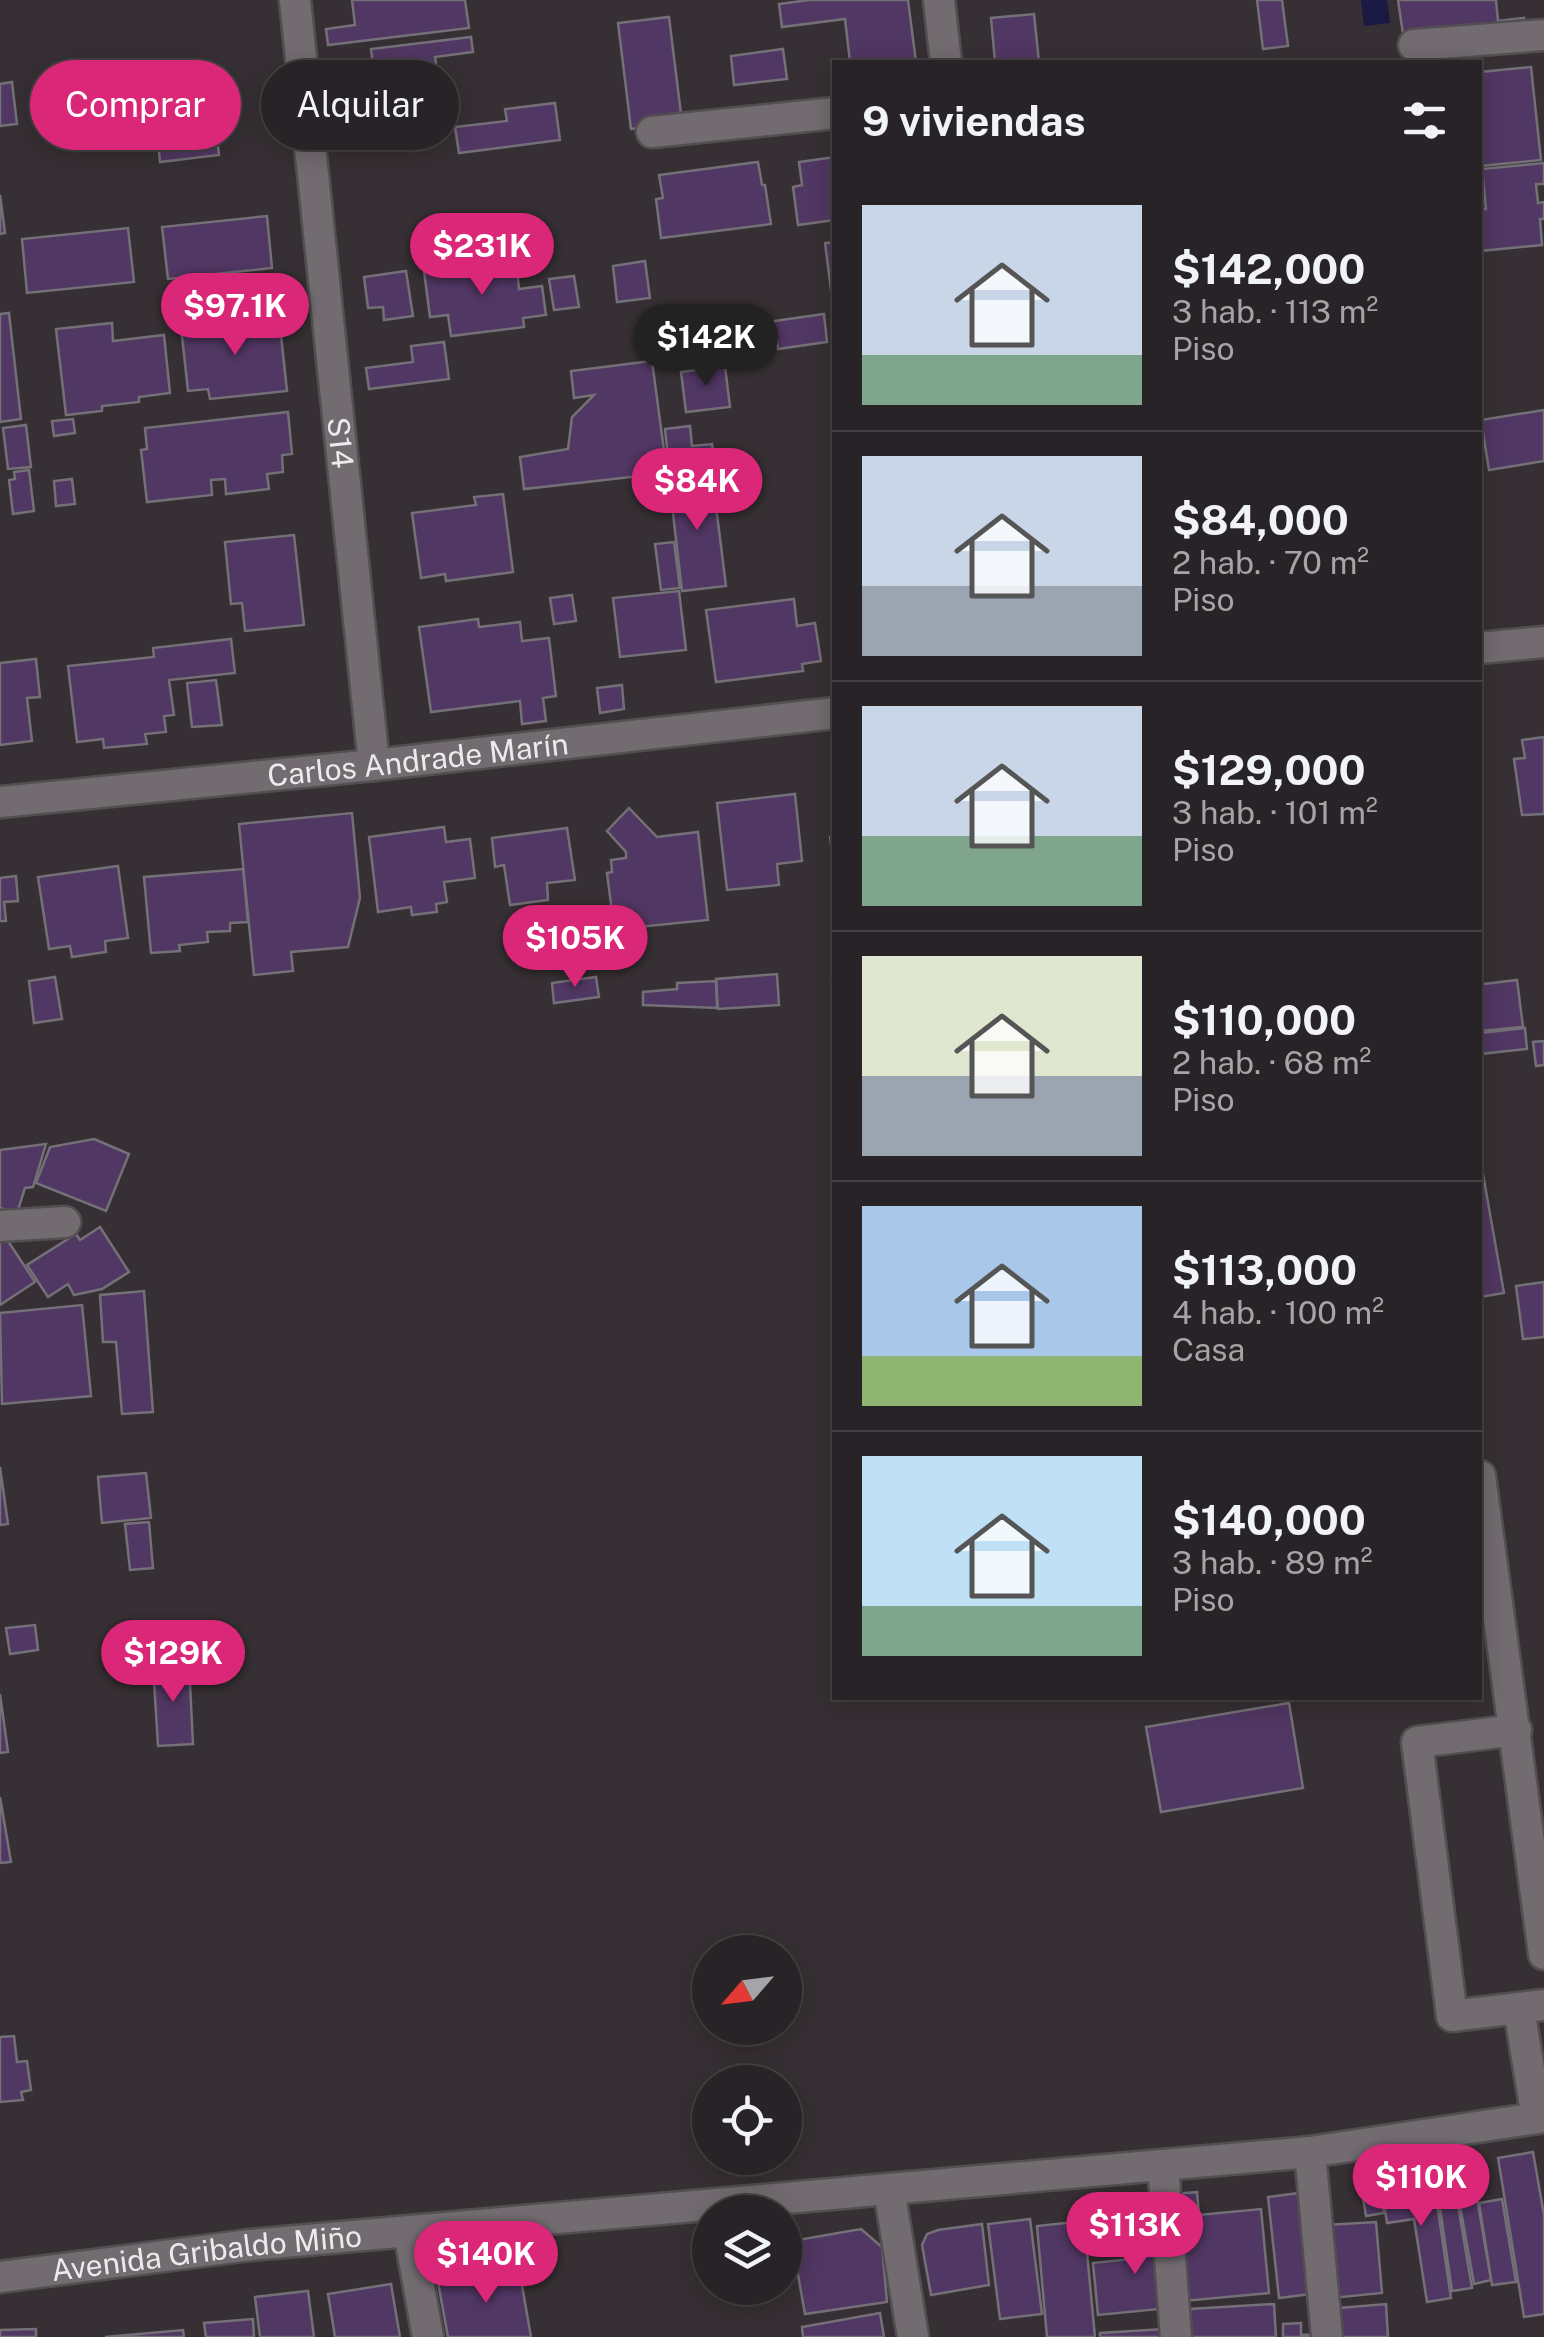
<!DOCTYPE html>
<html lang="es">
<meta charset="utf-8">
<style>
body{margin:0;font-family:"Public Sans",sans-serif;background:#342f32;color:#f1f3f6;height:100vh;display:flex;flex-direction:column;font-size:38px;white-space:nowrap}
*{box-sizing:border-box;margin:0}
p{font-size:32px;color:#a5a4a7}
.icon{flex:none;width:55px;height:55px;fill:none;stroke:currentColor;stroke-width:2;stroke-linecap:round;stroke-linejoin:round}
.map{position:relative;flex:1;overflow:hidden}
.sheet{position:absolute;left:832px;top:60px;width:650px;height:1640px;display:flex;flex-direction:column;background:#282326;border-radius:0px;box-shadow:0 5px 25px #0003,0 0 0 2px #444043}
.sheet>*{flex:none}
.banner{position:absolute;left:30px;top:60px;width:652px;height:90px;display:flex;gap:20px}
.needle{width:65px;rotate:242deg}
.controls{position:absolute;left:692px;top:1935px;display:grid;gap:20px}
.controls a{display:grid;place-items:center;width:110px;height:110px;border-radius:50%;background:#282326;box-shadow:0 5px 25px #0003,0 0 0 2px #444043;font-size:50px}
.price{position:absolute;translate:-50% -85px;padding:0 22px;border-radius:35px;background:#db2777;color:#fff;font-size:32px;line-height:65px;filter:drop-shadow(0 2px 5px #0008)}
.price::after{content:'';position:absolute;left:50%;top:60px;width:30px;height:22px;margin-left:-15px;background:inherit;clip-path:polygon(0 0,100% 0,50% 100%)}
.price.selected{background:#222;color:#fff}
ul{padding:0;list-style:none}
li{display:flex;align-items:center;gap:30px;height:250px;padding:0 30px}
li+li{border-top:2px solid #444043}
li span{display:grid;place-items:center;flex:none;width:280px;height:200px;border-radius:0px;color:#555}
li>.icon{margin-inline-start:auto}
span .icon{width:120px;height:120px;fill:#fffc;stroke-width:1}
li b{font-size:42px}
h2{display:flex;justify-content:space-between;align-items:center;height:120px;padding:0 30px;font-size:42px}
.tag{padding:0 35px;border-radius:45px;background:#282326;box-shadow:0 5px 25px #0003,0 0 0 2px #444043;font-size:35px;line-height:90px}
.tag.selected{background:#db2777;color:#fff}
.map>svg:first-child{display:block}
.water{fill:#1a1943}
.building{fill:#513763;stroke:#747077;stroke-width:2.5}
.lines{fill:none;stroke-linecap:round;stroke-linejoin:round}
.minor-casing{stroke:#534e51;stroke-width:35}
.minor{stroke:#726b70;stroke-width:30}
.labels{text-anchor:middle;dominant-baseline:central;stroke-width:9;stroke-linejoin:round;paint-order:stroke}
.street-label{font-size:30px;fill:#ede9ec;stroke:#362f33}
</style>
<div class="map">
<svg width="1544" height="2337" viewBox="0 0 1544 2337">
<rect width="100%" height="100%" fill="#362f33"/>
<!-- water -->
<polygon class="water" points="1361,0 1387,0 1390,23 1364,26"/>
<!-- building -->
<g class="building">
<polygon points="352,0 465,0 469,28 328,45 326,29 355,25"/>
<polygon points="809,0 908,0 916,62 850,62 845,19 782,27 779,4"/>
<polygon points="1257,0 1282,0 1288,46 1263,49"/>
<polygon points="1398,0 1496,0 1498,21 1524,18 1528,45 1404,41"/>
<polygon points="1034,14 1039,62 995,62 991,18"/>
<polygon points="669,17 682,122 631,129 618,23"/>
<polygon points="471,37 473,52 435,57 445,137 383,144 371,49"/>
<polygon points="783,49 787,79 734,85 731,56"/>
<polygon points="1531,67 1541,160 1480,166 1480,72"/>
<polygon points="210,73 219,155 160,162 158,141 145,143 139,81"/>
<polygon points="12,82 17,124 0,126 0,84"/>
<polygon points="555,103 560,140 459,153 455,127 507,121 505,109"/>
<polygon points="835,157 835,220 798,225 793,187 802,185 799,162"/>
<polygon points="758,162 762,185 765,185 771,224 661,238 656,199 663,198 659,175"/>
<polygon points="1544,163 1544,184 1536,184 1538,203 1544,202 1544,219 1540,219 1542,245 1480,251 1480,209 1486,209 1482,169"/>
<polygon points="0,195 5,233 0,234"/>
<polygon points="267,216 272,268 168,279 162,227"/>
<polygon points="128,228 134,282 27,293 22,239"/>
<polygon points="835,242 835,314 834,314 825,243"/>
<polygon points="516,260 519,289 542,286 546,315 523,318 524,327 451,336 448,315 430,317 424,271"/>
<polygon points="645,261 650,298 617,302 613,266"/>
<polygon points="406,271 413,316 384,320 383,307 368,308 364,277"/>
<polygon points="574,276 579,307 554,310 549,279"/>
<polygon points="9,313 21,419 0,422 0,314"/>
<polygon points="824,314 827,342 778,349 774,321"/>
<polygon points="279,316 287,391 210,399 208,389 188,391 181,327"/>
<polygon points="112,323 113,341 164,335 170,393 139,397 139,402 102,406 102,411 66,415 56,329"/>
<polygon points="444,342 449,379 369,389 366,368 413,362 411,346"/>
<polygon points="652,361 667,473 524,489 520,457 568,449 572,417 594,395 574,398 571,371"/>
<polygon points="725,366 730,407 686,412 681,372"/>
<polygon points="1544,410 1544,461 1489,470 1481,420"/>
<polygon points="288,412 292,454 282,455 283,472 267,474 269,489 226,494 225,479 211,480 212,495 147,502 141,450 147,449 145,428"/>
<polygon points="73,419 75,433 54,436 52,421"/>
<polygon points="26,425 31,467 8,469 3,428"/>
<polygon points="690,426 692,446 712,444 716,470 670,476 665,429"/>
<polygon points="29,470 34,511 13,514 9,480 15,479 14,472"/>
<polygon points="712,474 726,586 682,591 669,479"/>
<polygon points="72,479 75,504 56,506 54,481"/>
<polygon points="503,494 513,572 446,581 445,574 421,578 412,513 476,505 474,497"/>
<polygon points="294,535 304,625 245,631 242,603 231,604 225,542"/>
<polygon points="674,542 680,588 661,590 655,544"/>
<polygon points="679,591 686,650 620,657 613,598"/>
<polygon points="572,595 576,621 554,624 550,598"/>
<polygon points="794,599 797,626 815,623 821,661 802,664 803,671 716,682 706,610"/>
<polygon points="478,619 479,627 520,622 522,641 549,638 556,696 543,698 546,721 522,724 520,701 431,712 419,627"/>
<polygon points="231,639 235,673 169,680 174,715 164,716 166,732 145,734 147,744 104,748 103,739 77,742 68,666 154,657 153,648"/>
<polygon points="36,659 40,697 27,698 32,741 0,745 0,663"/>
<polygon points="216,680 222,725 192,727 187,683"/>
<polygon points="622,685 624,709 600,713 597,688"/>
<polygon points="1544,737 1544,814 1522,815 1514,759 1525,758 1522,740"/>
<polygon points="795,794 802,861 777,864 779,885 727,890 717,803"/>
<polygon points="629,808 657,837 698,832 708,920 619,929 616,911 612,912 607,873 612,872 611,860 626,858 626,852 607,831"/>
<polygon points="352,813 360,898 348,947 291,952 293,971 254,975 239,824"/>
<polygon points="444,827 446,842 470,839 475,878 444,882 447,902 436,904 437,912 412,915 411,907 378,912 369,837"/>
<polygon points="567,828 575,880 547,883 548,900 510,905 504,865 495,867 492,838"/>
<polygon points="830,837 835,837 835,878"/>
<polygon points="118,866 128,938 105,941 106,952 72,957 70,946 49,949 38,877"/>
<polygon points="243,869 248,922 230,923 230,931 207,932 208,942 179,945 180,951 151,953 144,877"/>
<polygon points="16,876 18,901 4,902 6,921 0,921 0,878"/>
<polygon points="1480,969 1483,984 1517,980 1523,1027 1480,1031"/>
<polygon points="777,974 779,1005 718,1009 716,979"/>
<polygon points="55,977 62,1019 34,1023 29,981"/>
<polygon points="596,977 599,997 554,1003 552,983"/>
<polygon points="831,980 835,980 835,1015 833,1015"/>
<polygon points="716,981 717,1008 643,1005 643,992 677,989 677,983"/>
<polygon points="1525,1028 1527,1049 1480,1054 1480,1033"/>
<polygon points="1544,1041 1544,1065 1536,1066 1533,1042"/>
<polygon points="94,1139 129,1154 106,1211 36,1183 50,1147"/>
<polygon points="46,1144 33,1187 25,1188 17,1213 0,1208 0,1150"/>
<polygon points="1480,1157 1504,1293 1480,1297"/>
<polygon points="100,1227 129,1272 102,1289 74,1295 68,1284 48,1297 27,1265 76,1234 80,1240"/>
<polygon points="6,1238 35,1282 0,1305 0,1242"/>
<polygon points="1544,1282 1544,1337 1523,1339 1516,1286"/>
<polygon points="144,1291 153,1412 122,1414 116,1342 103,1342 100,1295"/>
<polygon points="82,1305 91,1396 2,1404 0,1313"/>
<polygon points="0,1467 8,1524 0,1525"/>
<polygon points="146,1473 151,1518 102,1523 98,1477"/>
<polygon points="149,1522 153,1568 130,1570 125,1524"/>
<polygon points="35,1625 38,1650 10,1654 6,1628"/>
<polygon points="189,1664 193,1744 158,1746 153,1665"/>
<polygon points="0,1694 8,1752 0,1753"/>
<polygon points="1289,1703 1303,1788 1161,1812 1146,1727"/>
<polygon points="0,1797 11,1862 0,1863"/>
<polygon points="14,2036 17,2062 27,2061 31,2090 21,2092 23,2100 0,2102 0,2037"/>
<polygon points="1533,2152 1544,2215 1544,2314 1524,2317 1498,2158"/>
<polygon points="1433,2176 1451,2298 1427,2302 1414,2219 1387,2223 1381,2183"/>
<polygon points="1380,2184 1384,2213 1366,2216 1361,2186"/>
<polygon points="1197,2192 1199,2215 1261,2209 1269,2293 1184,2301 1174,2194"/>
<polygon points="1307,2192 1319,2293 1279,2298 1268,2197"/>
<polygon points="1477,2198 1491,2280 1474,2284 1459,2200"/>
<polygon points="1502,2199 1516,2282 1492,2285 1479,2203"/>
<polygon points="1458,2205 1472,2288 1452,2291 1440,2208"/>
<polygon points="1030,2219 1042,2314 1000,2319 988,2224"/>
<polygon points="1084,2221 1095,2337 1047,2337 1037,2226"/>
<polygon points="1160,2221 1170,2308 1098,2315 1093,2263 1140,2258 1136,2222"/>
<polygon points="1376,2222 1382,2293 1332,2298 1326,2225"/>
<polygon points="982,2224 989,2285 931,2295 922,2245 927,2234 938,2230"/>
<polygon points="861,2229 882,2247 887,2302 805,2314 792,2241"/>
<polygon points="519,2268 531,2337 448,2337 438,2282"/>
<polygon points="391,2284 400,2337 335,2337 328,2294"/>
<polygon points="308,2291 314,2337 260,2337 255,2297"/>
<polygon points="1274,2304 1276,2337 1192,2337 1190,2309"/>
<polygon points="1386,2304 1388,2337 1341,2337 1339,2308"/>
<polygon points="880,2313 884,2337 803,2337 802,2327"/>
<polygon points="253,2319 254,2337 206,2337 204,2323"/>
<polygon points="1301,2323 1301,2335 1321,2334 1321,2337 1283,2337 1283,2324"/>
<polygon points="36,2329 36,2337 0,2337 0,2330"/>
<polygon points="1164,2329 1165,2337 1100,2337 1100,2333"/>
<polygon points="183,2330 184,2337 105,2337"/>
</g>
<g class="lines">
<defs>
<g id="minor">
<path id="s1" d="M 295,0 L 374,765"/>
<polyline points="939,0 946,62"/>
<polyline points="1414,45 1544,35"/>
<polyline points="652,132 835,113"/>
<polyline points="1480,648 1544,642"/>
<path id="s2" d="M 0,802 L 374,765 L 835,713"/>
<polyline points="0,1226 65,1222"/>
<polyline points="1480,1476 1544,1954"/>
<polyline points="1516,1730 1417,1742 1452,2016 1544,2005"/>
<polyline points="1519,2009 1537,2118"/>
<polyline points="1310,2152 1327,2337"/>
<polyline points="1163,2165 1176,2337"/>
<polyline points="889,2189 913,2337"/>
<polyline points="409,2232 428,2337"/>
<path id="s3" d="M 0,2277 L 250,2245 L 1310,2152 L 1544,2117"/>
</g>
</defs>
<!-- minor casing -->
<use href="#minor" class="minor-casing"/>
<!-- minor -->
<use href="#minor" class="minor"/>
</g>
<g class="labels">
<!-- street labels -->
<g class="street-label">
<text stroke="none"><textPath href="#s1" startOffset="445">S14</textPath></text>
<text stroke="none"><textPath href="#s2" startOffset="420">Carlos Andrade Marín</textPath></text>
<text stroke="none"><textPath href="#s3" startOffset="208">Avenida Gribaldo Miño</textPath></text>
</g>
</g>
</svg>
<div class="controls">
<a><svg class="needle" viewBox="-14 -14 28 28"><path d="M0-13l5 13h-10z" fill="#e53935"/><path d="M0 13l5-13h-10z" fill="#a5a4a7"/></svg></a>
<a><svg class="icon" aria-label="locate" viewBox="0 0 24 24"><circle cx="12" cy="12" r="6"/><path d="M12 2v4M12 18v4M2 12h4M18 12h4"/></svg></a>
<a><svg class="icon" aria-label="layers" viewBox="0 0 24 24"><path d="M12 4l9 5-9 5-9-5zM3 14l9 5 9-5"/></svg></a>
</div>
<b class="price" style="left:482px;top:298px">$231K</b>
<b class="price" style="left:235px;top:358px">$97.1K</b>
<b class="price selected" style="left:706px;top:389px">$142K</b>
<b class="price" style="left:697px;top:533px">$84K</b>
<b class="price" style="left:575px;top:990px">$105K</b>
<b class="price" style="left:173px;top:1705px">$129K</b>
<b class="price" style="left:1421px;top:2229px">$110K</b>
<b class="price" style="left:1135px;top:2277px">$113K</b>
<b class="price" style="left:486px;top:2306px">$140K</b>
<div class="banner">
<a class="tag selected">Comprar</a>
<a class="tag">Alquilar</a>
</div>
<section class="sheet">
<h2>9 viviendas<svg class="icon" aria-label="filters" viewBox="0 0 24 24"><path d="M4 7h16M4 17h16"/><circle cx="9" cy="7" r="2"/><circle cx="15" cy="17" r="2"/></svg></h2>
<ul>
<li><span style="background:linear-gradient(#c9d6e8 75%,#7fa58c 0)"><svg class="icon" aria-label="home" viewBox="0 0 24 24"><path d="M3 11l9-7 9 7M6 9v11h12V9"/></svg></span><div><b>$142,000</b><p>3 hab. · 113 m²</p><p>Piso</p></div></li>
<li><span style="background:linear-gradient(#c9d6e8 65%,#9aa5b1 0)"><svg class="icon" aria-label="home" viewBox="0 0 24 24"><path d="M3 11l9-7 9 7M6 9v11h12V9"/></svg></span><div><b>$84,000</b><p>2 hab. · 70 m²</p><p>Piso</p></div></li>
<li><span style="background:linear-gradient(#c9d6e8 65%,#7fa58c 0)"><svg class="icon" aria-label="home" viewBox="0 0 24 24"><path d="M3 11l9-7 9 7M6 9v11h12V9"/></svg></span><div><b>$129,000</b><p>3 hab. · 101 m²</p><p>Piso</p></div></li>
<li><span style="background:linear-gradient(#dfe7d0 60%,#9aa5b1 0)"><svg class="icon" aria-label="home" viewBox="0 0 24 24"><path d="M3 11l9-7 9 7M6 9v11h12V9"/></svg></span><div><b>$110,000</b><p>2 hab. · 68 m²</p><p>Piso</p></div></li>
<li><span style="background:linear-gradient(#a9c7e8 75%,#8fb573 0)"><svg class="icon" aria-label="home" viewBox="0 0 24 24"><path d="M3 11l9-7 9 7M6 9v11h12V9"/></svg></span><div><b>$113,000</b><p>4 hab. · 100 m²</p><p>Casa</p></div></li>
<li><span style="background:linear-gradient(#bfe0f5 75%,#7fa58c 0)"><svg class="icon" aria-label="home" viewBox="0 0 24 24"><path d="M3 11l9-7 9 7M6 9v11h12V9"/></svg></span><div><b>$140,000</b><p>3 hab. · 89 m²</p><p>Piso</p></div></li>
</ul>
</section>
</div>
